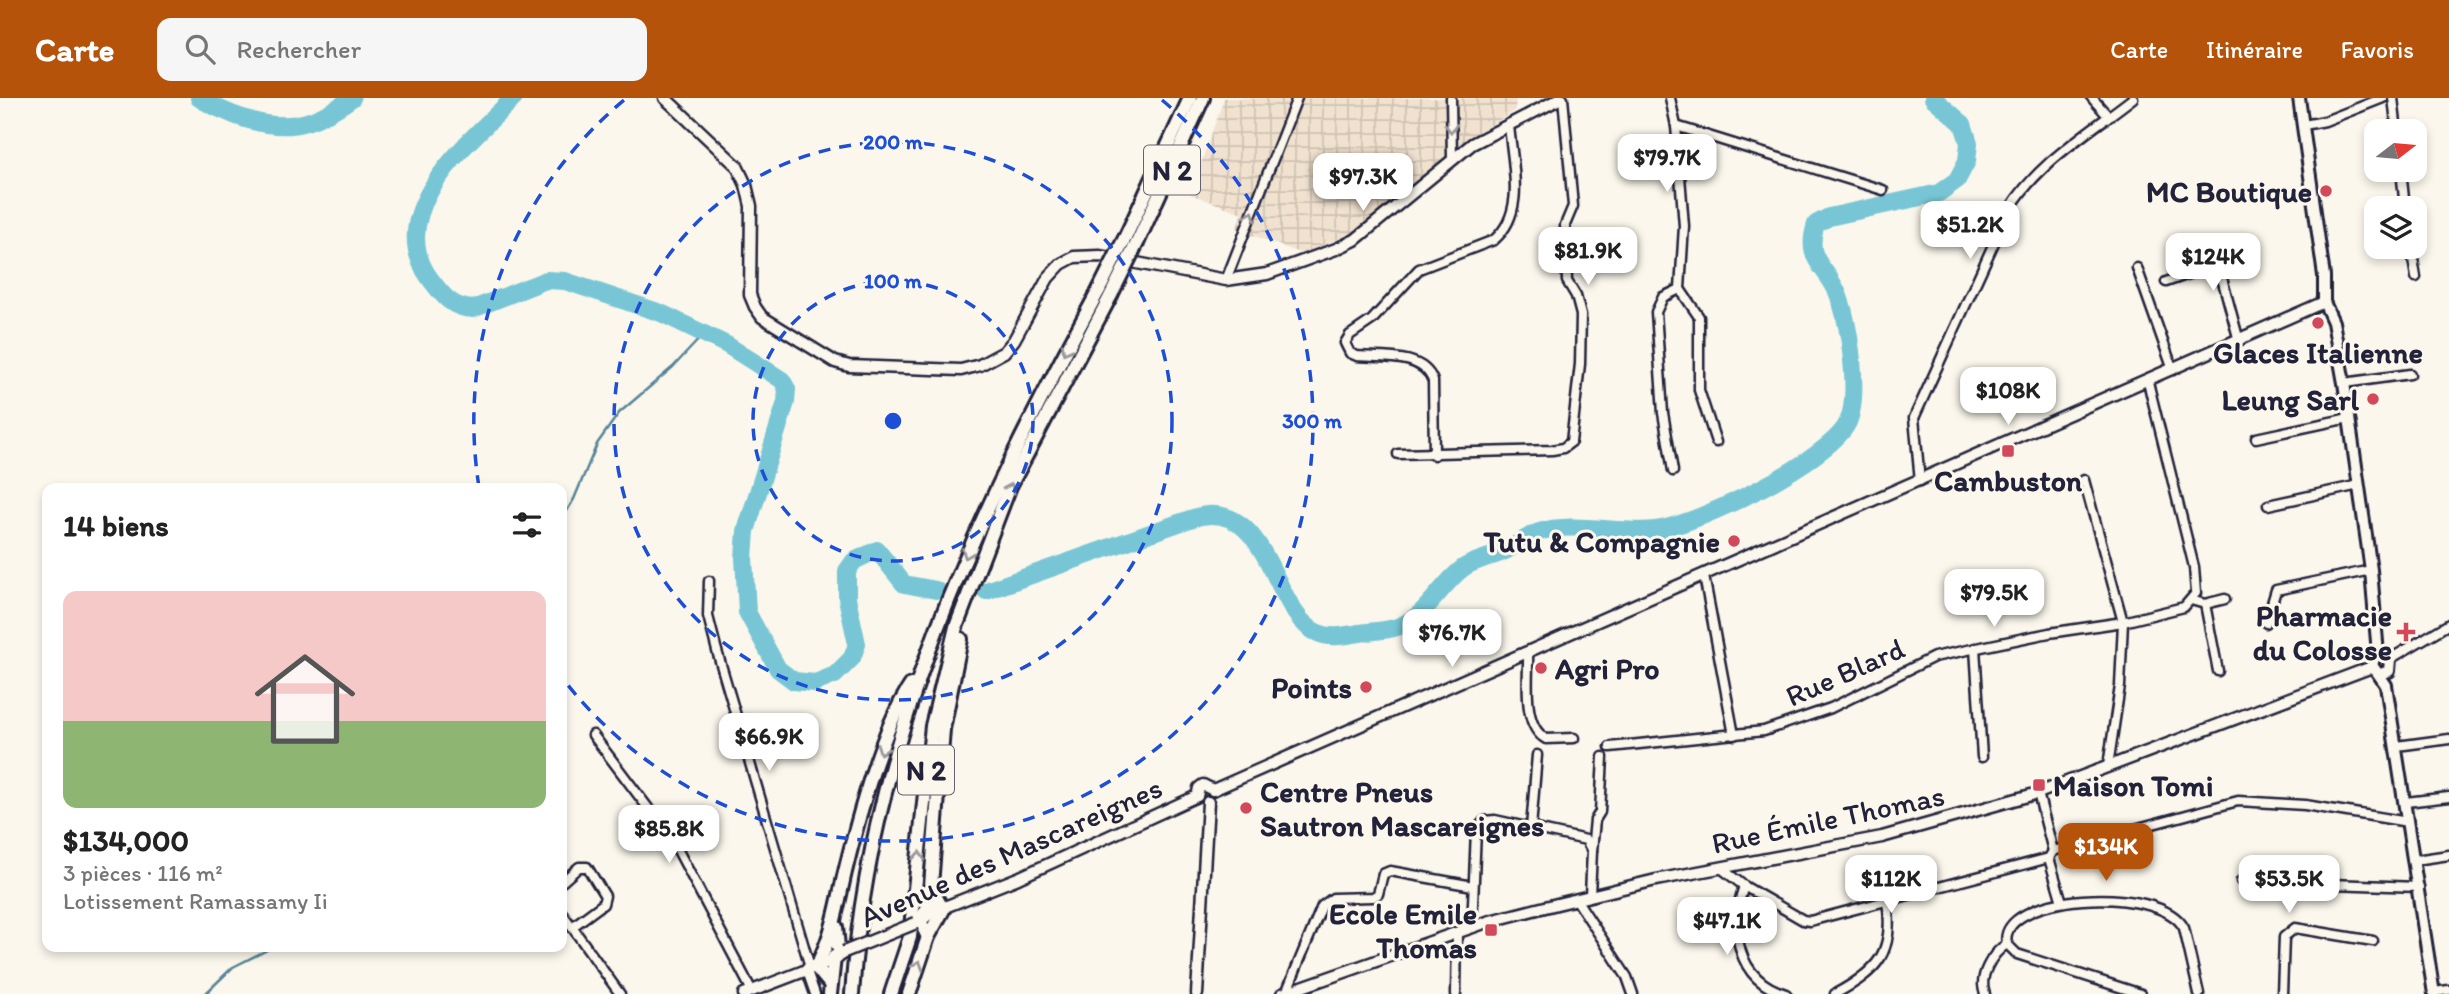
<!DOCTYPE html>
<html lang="fr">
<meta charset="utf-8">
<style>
body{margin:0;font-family:Itim,sans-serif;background:#f6f6f6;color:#222;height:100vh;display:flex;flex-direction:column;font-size:26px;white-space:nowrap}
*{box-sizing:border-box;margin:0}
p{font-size:23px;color:#767676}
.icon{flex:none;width:38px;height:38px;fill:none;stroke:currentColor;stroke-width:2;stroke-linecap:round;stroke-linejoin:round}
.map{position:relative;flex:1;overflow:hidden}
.details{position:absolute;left:42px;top:385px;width:525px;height:469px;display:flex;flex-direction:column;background:#fff;border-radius:14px;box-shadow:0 4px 10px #0003}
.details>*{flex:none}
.needle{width:46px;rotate:74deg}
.fabs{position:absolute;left:2364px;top:21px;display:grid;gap:14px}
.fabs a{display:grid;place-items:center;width:63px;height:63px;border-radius:14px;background:#fff;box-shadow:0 4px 10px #0003;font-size:35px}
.price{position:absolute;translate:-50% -60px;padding:0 16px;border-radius:14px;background:#fff;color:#222;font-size:23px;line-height:46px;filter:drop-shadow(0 2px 4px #0008)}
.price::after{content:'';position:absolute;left:50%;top:42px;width:21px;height:16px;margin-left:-10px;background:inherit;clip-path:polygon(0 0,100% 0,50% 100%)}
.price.current{background:#b45309;color:#fff}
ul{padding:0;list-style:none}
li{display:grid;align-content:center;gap:14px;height:371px;padding:0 21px}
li+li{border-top:2px solid #e0e0e0}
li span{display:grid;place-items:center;height:217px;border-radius:14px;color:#555}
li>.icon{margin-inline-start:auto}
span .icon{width:126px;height:126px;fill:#fffc;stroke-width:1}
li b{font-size:30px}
h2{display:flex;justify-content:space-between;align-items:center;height:84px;padding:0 21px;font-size:30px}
header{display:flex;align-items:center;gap:42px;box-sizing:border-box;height:98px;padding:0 35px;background:#b45309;color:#fff}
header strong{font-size:33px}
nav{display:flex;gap:38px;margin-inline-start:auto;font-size:24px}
.search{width:490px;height:63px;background:#f6f6f6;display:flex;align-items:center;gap:18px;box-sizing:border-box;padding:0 24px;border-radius:14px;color:#767676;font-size:26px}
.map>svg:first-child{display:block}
.industrial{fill:url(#industrial-grid)}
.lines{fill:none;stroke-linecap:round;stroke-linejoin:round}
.stream{stroke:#568497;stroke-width:2.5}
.river{stroke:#78c6d5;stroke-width:18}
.minor-casing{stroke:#22223b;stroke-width:13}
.tertiary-casing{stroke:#22223b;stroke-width:15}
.secondary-casing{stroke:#22223b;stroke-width:16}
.trunk-casing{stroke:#22223b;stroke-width:18}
.minor{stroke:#fbf7ec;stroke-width:8}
.tertiary{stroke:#fbf7ec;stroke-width:10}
.secondary{stroke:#fbf7ec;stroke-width:10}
.trunk{stroke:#fbf7ec;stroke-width:12}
.tertiary-bridge-casing{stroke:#22223b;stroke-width:15;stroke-linecap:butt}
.trunk-bridge-casing{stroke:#22223b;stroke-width:18;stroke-linecap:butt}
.tertiary-bridge{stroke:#fbf7ec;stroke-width:10}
.trunk-bridge{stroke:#fbf7ec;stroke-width:12}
.oneway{stroke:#99979c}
.ring{fill:none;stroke:#1d4ed8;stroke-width:3.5;stroke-dasharray:12 9}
.poi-dot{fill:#d1495b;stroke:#fbf7ec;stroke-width:2.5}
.labels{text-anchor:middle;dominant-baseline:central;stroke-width:6;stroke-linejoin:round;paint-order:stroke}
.shield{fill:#fbf7ec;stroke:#636270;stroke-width:2}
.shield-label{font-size:28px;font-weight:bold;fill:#22223b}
.poi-label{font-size:30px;font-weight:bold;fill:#22223b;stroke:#fbf7ec;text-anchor:end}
.street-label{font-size:30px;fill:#22223b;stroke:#fbf7ec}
.centre{fill:#1d4ed8;stroke:#fbf7ec;stroke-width:3.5}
.ring-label{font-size:21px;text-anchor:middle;font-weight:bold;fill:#1d4ed8;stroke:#fbf7ec;stroke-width:6;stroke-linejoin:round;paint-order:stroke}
</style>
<header>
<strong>Carte</strong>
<div class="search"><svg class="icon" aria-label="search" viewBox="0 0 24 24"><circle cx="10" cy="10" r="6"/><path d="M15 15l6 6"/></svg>Rechercher</div>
<nav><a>Carte</a><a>Itinéraire</a><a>Favoris</a></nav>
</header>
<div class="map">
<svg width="2449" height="896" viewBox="0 0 2449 896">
<defs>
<pattern id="industrial-grid" width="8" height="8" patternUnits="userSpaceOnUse" patternTransform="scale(1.75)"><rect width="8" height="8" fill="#f1e2cf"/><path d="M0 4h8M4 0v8" fill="none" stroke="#cec2b3"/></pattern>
</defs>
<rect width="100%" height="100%" fill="#fbf7ec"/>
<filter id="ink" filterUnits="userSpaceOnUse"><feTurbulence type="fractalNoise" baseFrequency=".0143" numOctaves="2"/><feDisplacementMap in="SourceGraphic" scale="14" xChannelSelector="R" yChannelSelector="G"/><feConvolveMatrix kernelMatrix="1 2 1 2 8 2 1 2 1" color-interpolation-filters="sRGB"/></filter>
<g filter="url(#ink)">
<!-- industrial -->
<polygon class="industrial" points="1224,0 1516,0 1515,13 1470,39 1357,133 1302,156 1236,131 1242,115 1190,96"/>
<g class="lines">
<!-- stream -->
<g class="stream">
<polyline points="562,421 574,401 597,346 619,315 673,269 703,237"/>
<polyline points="205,896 233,869 273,849"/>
</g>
<!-- river -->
<g class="river">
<path d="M 199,0 C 209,7 222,12 234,17 C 282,35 310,30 352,0"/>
<path d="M 514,0 C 470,43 380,115 431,182 C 443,198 452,210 473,211 L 546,182 L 565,183 L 661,215 L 727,247 L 782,282 L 787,291 L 786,304 L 746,433 L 744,460 L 747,514 L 778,571 L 794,583 L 815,585 L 835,577 L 852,560 L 857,546 L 847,500 L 847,473 L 854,463 L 877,452 L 904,486 L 936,492"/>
<path d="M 986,493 L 1193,420 C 1270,396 1272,517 1318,535 C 1331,541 1347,537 1360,535 C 1372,533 1385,533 1397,529 C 1426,520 1440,487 1463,470 C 1476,461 1494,459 1507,452 C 1519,446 1527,438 1539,434 C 1572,423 1620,436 1655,432 C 1698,427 1827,363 1847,326 C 1861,299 1849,224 1838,196 C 1826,166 1804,164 1816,126 L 1829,119 L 1939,95 L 1957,82 L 1967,63 L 1969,45 L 1963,26 L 1933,0"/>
</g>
<defs>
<g id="minor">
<polyline points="1451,0 1452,61"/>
<polyline points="1670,0 1676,28 1684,128 1680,191 1699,219 1699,292 1716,344"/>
<polyline points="2092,0 2109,19"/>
<polyline points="2393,0 2397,33"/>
<polyline points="2304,27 2325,23 2383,0"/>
<polyline points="1676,28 1883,92"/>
<polyline points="2401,72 2405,110"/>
<polyline points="2411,149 2416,179"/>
<polyline points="2137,170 2173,272"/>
<polyline points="1226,182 1297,0"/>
<polyline points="2166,184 2212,168 2219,169 2239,243"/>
<polyline points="2344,285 2410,276"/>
<polyline points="2256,340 2349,320"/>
<polyline points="1398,356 1552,352 1563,350 1571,344 1580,266 1581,217 1576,198 1567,183 1565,127 1573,108 1563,0"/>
<path d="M 1434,357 L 1433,283 C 1423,255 1382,260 1357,258 L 1350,255 L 1345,245 L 1350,237 L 1372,222 L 1419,171 L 1494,142 C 1527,114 1512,65 1509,27"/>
<polyline points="1673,373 1663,315 1656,214 1663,199 1680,191"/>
<polyline points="2084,382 2123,524 2120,588 2108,668"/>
<path d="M 1920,383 L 1914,320 L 2009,112 C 2037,65 2091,33 2133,0"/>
<polyline points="2268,407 2359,387"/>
<polyline points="1704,478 1734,637"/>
<polyline points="709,483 708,518 717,553 810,869"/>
<polyline points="2191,502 2205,506 2225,501"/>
<polyline points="2205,506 2218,573"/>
<polyline points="2266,525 2276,492 2371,472"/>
<polyline points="1975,550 1982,659"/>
<path d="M 1528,555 C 1529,580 1521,627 1546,641 L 1574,640"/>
<polyline points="2390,561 2449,526"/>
<polyline points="593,637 673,743 752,893"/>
<polyline points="2397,648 2449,641"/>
<polyline points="1610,649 1764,633 1831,610 1934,559 2049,535 2123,524 2184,509 2196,495 2194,469 2148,284"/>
<polyline points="2038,695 2053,753 2049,760 2062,804"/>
<polyline points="2406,704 2449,699"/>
<polyline points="1531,730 1537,657"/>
<polyline points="1592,753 1595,722 1600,714 1603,659"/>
<polyline points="2053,753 2238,703 2305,707 2408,724"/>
<polyline points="2415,762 2449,757"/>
<polyline points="1721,770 1744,788 1803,822 1810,823 2049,760"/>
<polyline points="2241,783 2419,789"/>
<polyline points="562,784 579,769 587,769 605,798 603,806 572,829"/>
<path d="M 1744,788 C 1729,830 1736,882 1786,896"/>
<polyline points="1576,801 1627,879 1633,896"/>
<polyline points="562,815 620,896"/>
<polyline points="1472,830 1476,732 1484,723 1495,722 1586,742 1592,753 1590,797"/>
<polyline points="806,870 815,896"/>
<polyline points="2434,894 2449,892"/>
<polyline points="1286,895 1322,808 1333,800 1373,799 1378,796 1383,776 1390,773 1473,788"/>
<polyline points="1456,896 1457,835"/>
<path d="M 1835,896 C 1878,873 1895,854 1887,803"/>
<path d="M 1985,896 C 1978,879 1992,855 2007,846"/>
<path d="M 2141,896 L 2017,856 L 2007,846 C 1995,796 2160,784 2184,830 L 2199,896"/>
<polyline points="2282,896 2284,839 2295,830 2373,843"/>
</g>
<g id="tertiary">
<polyline points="665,0 737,68 746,87 751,108 750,197 755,209 762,219 835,264 849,268 961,272 980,267 1004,254 1014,242 1048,180 1061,166 1074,159 1100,158 1226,182 1267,176 1336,151 1355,142 1472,46 1561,0"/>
<polyline points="1213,692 2324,204"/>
<polyline points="1197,698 1199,690 1203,687 1213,692"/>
<polyline points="922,822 932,814 1018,780 1197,698"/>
<polyline points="744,896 838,860"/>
<polyline points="1197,896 1208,704"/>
<polyline points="1282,896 1490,823 1557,806 1656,782 1882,739 2038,695 2372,569"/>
</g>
<g id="secondary">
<polyline points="2299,0 2324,178 2324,204 2333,224 2344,285 2371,472 2378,556"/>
<polyline points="2381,576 2389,573 2390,561 2382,556 2375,558 2372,567 2386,587 2434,896"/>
</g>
<g id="trunk">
<polyline points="1126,138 1190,0"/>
<polyline points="1138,143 1203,0"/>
<polyline points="928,839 920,823 929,807 931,788 943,631 961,541"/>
<path d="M 820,861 C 834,832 838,804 845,774 C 858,720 881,631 911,587"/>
<polyline points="815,868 830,886"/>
<polyline points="830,896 834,859 844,854 838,849 836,829"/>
<path d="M 852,896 C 870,640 978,414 1099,192"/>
<polyline points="891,896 910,839 932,628 956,529 1010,388 1111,197"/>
<polyline points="909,896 928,839 943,812 932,792"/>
</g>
</defs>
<!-- minor casing -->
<use href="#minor" class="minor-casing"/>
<!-- tertiary casing -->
<use href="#tertiary" class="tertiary-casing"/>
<!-- secondary casing -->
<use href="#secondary" class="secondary-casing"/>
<!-- trunk casing -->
<use href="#trunk" class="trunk-casing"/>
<!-- minor -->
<use href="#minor" class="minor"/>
<!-- tertiary -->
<use href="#tertiary" class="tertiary"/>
<!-- secondary -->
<use href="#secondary" class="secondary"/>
<!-- trunk -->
<use href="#trunk" class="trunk"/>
<defs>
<polyline id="tertiary-bridge" points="844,854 916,825"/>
<g id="trunk-bridge">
<polyline points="1099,192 1126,138"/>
<polyline points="1111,197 1138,143"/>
</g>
</defs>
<!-- tertiary-bridge casing -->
<use href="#tertiary-bridge" class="tertiary-bridge-casing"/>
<!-- trunk-bridge casing -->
<use href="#trunk-bridge" class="trunk-bridge-casing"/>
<!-- tertiary-bridge -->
<use href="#tertiary-bridge" class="tertiary-bridge"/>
<!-- trunk-bridge -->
<use href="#trunk-bridge" class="trunk-bridge"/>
</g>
<!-- one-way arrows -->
<defs><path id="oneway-chevron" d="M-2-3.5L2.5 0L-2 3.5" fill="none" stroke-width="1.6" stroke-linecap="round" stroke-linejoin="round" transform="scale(1.75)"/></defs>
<g class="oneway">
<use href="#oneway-chevron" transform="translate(1451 30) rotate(89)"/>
<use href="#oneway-chevron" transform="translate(1251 118) rotate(-69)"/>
<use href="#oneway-chevron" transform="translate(1066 252) rotate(119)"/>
<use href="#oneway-chevron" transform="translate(1010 390) rotate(-66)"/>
<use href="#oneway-chevron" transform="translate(967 456) rotate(111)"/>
<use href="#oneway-chevron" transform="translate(882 652) rotate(111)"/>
<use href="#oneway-chevron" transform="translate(919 758) rotate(-85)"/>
<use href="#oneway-chevron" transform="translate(918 867) rotate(-71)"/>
</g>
</g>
<!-- distance rings -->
<g class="ring">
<circle cx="893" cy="323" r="140"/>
<circle cx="893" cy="323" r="279"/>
<path d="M479 389A419 419 0 0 1 624 2M1162 2A419 419 0 1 1 563 581"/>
</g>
<!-- markers -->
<g class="poi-dot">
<circle cx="2326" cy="93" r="7"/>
<circle cx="2318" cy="225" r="7"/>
<circle cx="2373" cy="301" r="7"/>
<rect x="2001" y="346" width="14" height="14" rx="3.5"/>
<circle cx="1734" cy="443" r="7"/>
<path d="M2402.5 523.5h7v7h7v7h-7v7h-7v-7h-7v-7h7z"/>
<circle cx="1541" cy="570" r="7"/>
<circle cx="1366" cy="589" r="7"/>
<rect x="2032" y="680" width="14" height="14" rx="3.5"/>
<circle cx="1246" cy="710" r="7"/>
<rect x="1484" y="825" width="14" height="14" rx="3.5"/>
</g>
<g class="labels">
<!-- shield labels -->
<g class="shield">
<rect x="1144" y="47.5" width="56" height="49" rx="5"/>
<rect x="898" y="647.5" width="56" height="49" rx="5"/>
</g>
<g class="shield-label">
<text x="1172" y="72">N 2</text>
<text x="926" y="672">N 2</text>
</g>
<!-- poi labels -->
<g class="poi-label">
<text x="2312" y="93">MC Boutique</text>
<text x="2318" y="254" text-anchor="middle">Glaces Italienne</text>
<text x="2359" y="301">Leung Sarl</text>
<text x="2008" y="382" text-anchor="middle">Cambuston</text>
<text x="1720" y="443">Tutu &amp; Compagnie</text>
<text x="2392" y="517">Pharmacie<tspan x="2392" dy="34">du Colosse</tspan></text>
<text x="1555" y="570" text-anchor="start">Agri Pro</text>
<text x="1352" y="589">Points</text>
<text x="2053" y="687" text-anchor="start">Maison Tomi</text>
<text x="1260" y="693" text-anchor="start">Centre Pneus<tspan x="1260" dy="34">Sautron Mascareignes</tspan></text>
<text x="1477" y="815">Ecole Emile<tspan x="1477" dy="34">Thomas</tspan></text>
</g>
<!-- street labels -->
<g class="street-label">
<text transform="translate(1845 574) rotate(-24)">Rue Blard</text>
<text transform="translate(1828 721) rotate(-12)">Rue Émile Thomas</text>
<text transform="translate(1011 754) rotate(-24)">Avenue des Mascareignes</text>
</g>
</g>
<circle cx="893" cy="323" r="10" class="centre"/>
<g class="ring-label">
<text x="893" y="51">200 m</text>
<text x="893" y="190">100 m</text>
<text x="1312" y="330">300 m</text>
</g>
</svg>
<div class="fabs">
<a><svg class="needle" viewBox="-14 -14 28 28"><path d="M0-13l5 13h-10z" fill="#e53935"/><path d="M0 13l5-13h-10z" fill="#767676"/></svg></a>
<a><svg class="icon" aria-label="layers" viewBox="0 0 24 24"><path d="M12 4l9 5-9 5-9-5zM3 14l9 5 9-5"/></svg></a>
</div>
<b class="price" style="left:1667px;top:96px">$79.7K</b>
<b class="price" style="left:1363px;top:115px">$97.3K</b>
<b class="price" style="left:1970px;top:163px">$51.2K</b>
<b class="price" style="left:1588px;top:189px">$81.9K</b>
<b class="price" style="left:2213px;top:195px">$124K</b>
<b class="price" style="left:2008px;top:329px">$108K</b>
<b class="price" style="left:1994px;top:531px">$79.5K</b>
<b class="price" style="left:1452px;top:571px">$76.7K</b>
<b class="price" style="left:769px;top:675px">$66.9K</b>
<b class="price" style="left:669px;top:767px">$85.8K</b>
<b class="price current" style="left:2106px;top:785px">$134K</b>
<b class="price" style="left:1891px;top:817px">$112K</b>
<b class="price" style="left:2289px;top:817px">$53.5K</b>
<b class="price" style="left:1727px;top:859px">$47.1K</b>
<section class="details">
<h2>14 biens<svg class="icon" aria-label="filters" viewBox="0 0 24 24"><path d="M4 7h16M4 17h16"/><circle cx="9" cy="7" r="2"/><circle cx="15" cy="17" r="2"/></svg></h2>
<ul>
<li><span style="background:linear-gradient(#f6c9c9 60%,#8fb573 0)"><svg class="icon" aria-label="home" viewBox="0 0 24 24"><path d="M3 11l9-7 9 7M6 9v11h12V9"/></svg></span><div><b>$134,000</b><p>3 pièces · 116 m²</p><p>Lotissement Ramassamy Ii</p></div></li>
</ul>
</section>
</div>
